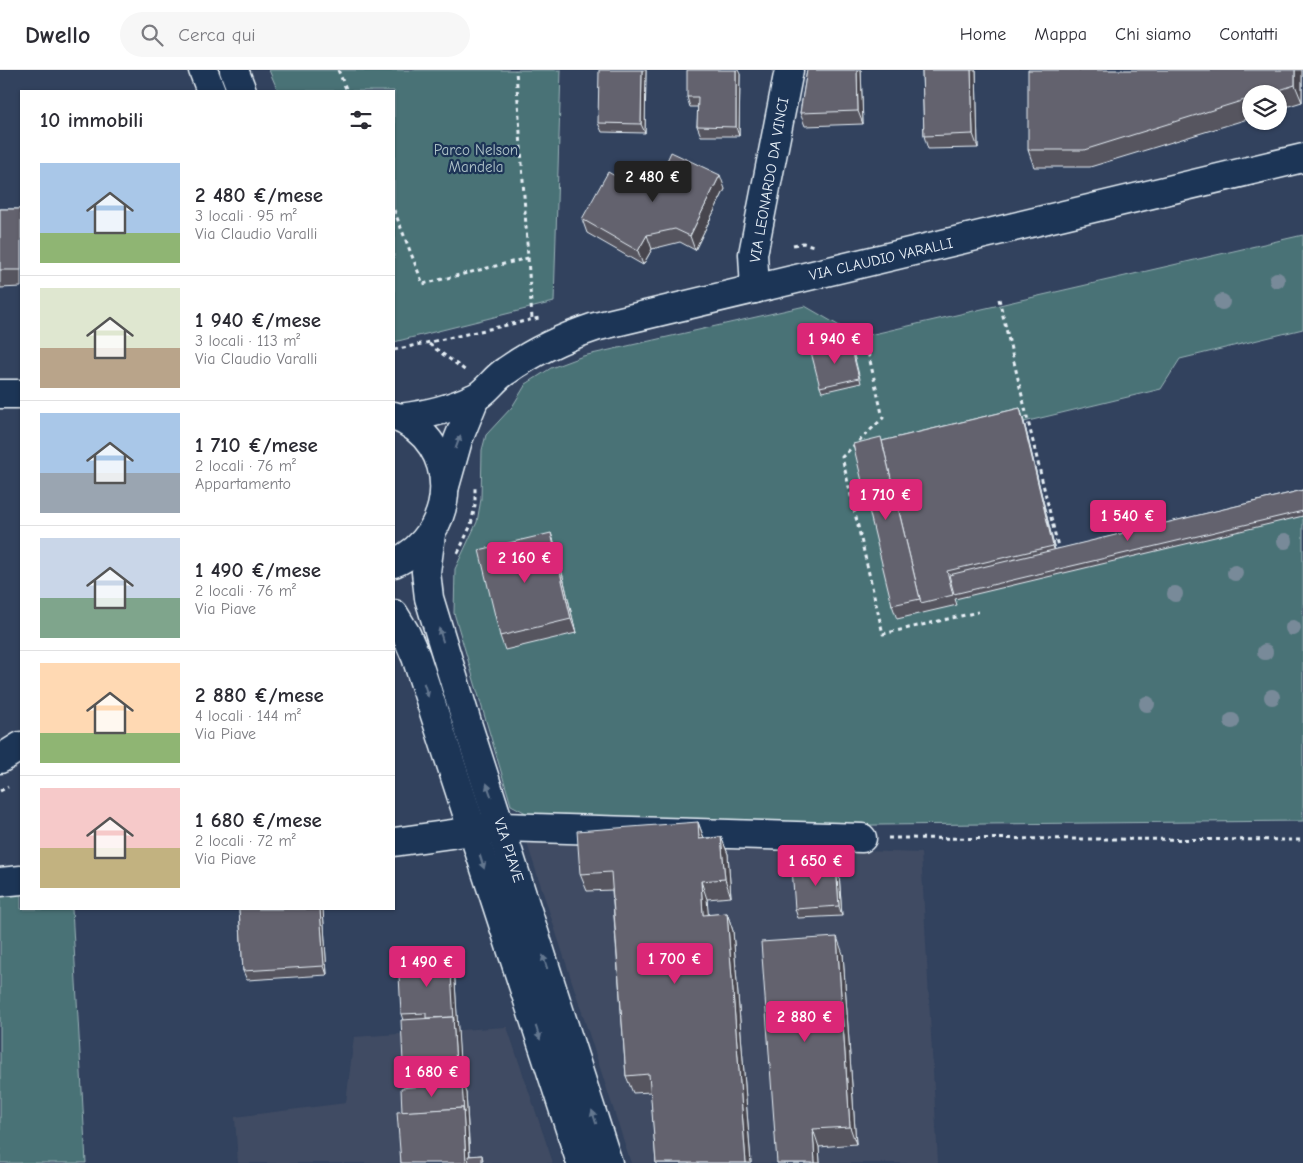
<!DOCTYPE html>
<html lang="it">
<meta charset="utf-8">
<style>
body{margin:0;font-family:"Comic Neue",sans-serif;background:#f7f7f7;color:#2b2b33;height:100vh;display:flex;flex-direction:column;font-size:19px;white-space:nowrap}
*{box-sizing:border-box;margin:0}
p{font-size:16px;color:#7c7c81}
.icon{flex:none;width:28px;height:28px;fill:none;stroke:currentColor;stroke-width:2;stroke-linecap:round;stroke-linejoin:round}
.map{position:relative;flex:1;overflow:hidden}
.panel{position:absolute;left:20px;top:20px;width:375px;height:820px;display:flex;flex-direction:column;background:#fff;border-radius:0px;box-shadow:0 1px 4px #0004}
.panel>*{flex:none}
.controls{position:absolute;left:1242px;top:15px;display:grid;gap:10px}
.controls a{display:grid;place-items:center;width:45px;height:45px;border-radius:50%;background:#fff;box-shadow:0 1px 4px #0004;font-size:25px}
.price{position:absolute;translate:-50% -42px;padding:0 11px;border-radius:5px;background:#db2777;color:#fff;font-size:16px;line-height:32px;filter:drop-shadow(0 1px 2px #0008)}
.price::after{content:'';position:absolute;left:50%;top:30px;width:15px;height:11px;margin-left:-8px;background:inherit;clip-path:polygon(0 0,100% 0,50% 100%)}
.price.current{background:#222;color:#fff}
ul{padding:0;list-style:none}
li{display:flex;align-items:center;gap:15px;height:125px;padding:0 20px}
li+li{border-top:1px solid #e1e1e2}
li span{display:grid;place-items:center;flex:none;width:140px;height:100px;border-radius:0px;color:#555}
li>.icon{margin-inline-start:auto}
span .icon{width:60px;height:60px;fill:#fffc;stroke-width:1}
li b{font-size:21px}
h2{display:flex;justify-content:space-between;align-items:center;height:60px;padding:0 20px;font-size:21px}
header{display:flex;align-items:center;gap:30px;box-sizing:border-box;height:70px;padding:0 25px;background:#fff;border-bottom:1px solid #e1e1e2}
header strong{font-size:24px}
nav{display:flex;gap:28px;margin-inline-start:auto;font-size:18px}
.search{width:350px;height:45px;background:#f7f7f7;display:flex;align-items:center;gap:12px;box-sizing:border-box;padding:0 18px;border-radius:28px;color:#7c7c81;font-size:19px}
.map>svg:first-child{display:block}
.built{fill:#414c63}
.green{fill:#4a7276;stroke:#99b2b7}
.lines{fill:none;stroke-linecap:round;stroke-linejoin:round}
.minor-casing{stroke:#e8f1f8;stroke-width:31}
.path{stroke:#e8f1f8;stroke-width:3;stroke-dasharray:4 4;stroke-linecap:butt}
.minor{stroke:#1d3557;stroke-width:28}
.tree{fill:#788a99}
.wall{fill:#56545f;stroke:#e8f1f8}
.shaded-wall{fill:#46454d;stroke:#e8f1f8}
.building{fill:#64626e;stroke:#e8f1f8}
.oneway{fill:#64778f}
.labels{text-anchor:middle;dominant-baseline:central;stroke-width:4.5;stroke-linejoin:round;paint-order:stroke}
.park-label{font-size:15px;fill:#b1c5ca;stroke:#1d3557}
.street-label{font-size:15px;fill:#e8f1f8;stroke:#1d3557}
</style>
<header>
<strong>Dwello</strong>
<div class="search"><svg class="icon" aria-label="search" viewBox="0 0 24 24"><circle cx="10" cy="10" r="6"/><path d="M15 15l6 6"/></svg>Cerca qui</div>
<nav><a>Home</a><a>Mappa</a><a>Chi siamo</a><a>Contatti</a></nav>
</header>
<div class="map">
<svg width="1303" height="1093" viewBox="0 0 1303 1093">
<rect width="100%" height="100%" fill="#32425e"/>
<filter id="ink" filterUnits="userSpaceOnUse"><feTurbulence type="fractalNoise" baseFrequency=".02" numOctaves="2"/><feDisplacementMap in="SourceGraphic" scale="10" xChannelSelector="R" yChannelSelector="G"/><feConvolveMatrix kernelMatrix="1 2 1 2 8 2 1 2 1" color-interpolation-filters="sRGB"/></filter>
<g filter="url(#ink)">
<!-- built -->
<g class="built">
<polygon points="526,770 921,783 938,1093 631,1093"/>
<polygon points="507,957 553,1093 238,1093 235,1047 346,1033 354,967"/>
</g>
<!-- green -->
<g class="green">
<polygon points="269,0 561,0 554,232 394,272 394,21 278,21"/>
<polygon points="1303,165 1303,259 1180,289 1161,319 1024,352 1056,485 1303,446 1303,751 669,757 543,752 511,735 454,543 455,499 477,452 481,429 482,380 486,365 512,337 526,314 551,298 583,286 805,236 850,262 852,269"/>
<polygon points="21,822 21,839 72,839 86,1093 0,1093 0,825"/>
</g>
<g class="lines">
<defs>
<g id="minor">
<polyline points="203,0 211,21"/>
<polyline points="234,0 242,21"/>
<polyline points="755,219 753,184 789,0"/>
<polyline points="0,324 21,324"/>
<path d="M 394,346 C 463,372 459,465 394,493"/>
<path d="M 400,348 C 425,345 451,339 474,328 C 486,323 494,308 506,301 C 534,281 562,268 595,257 L 1303,88"/>
<polyline points="445,416 458,370 475,328"/>
<polyline points="431,464 426,502 429,528 468,656 608,1093"/>
<polyline points="394,544 406,564 416,587 581,1093"/>
<polyline points="0,689 21,676"/>
<polyline points="394,772 502,757 862,768"/>
<polyline points="0,812 21,810"/>
</g>
</defs>
<!-- minor casing -->
<use href="#minor" class="minor-casing"/>
<!-- path -->
<g class="path">
<polyline points="338,0 347,21"/>
<polyline points="394,140 423,214 528,188 516,0"/>
<polyline points="793,175 803,173 814,176"/>
<polyline points="528,188 532,249"/>
<polyline points="999,229 1059,481"/>
<polyline points="863,260 883,348 842,387 883,564 978,542"/>
<polyline points="429,274 466,301"/>
<polyline points="394,280 539,248"/>
<polyline points="458,483 471,455 475,435 475,415"/>
<polyline points="0,721 8,717"/>
<polyline points="888,768 1303,770"/>
</g>
<!-- minor -->
<use href="#minor" class="minor"/>
</g>
<!-- trees -->
<g class="tree">
<circle cx="1277" cy="210" r="8"/>
<circle cx="1222" cy="232" r="8"/>
<circle cx="1285" cy="471" r="8"/>
<circle cx="1235" cy="503" r="8"/>
<circle cx="1175" cy="524" r="8"/>
<circle cx="1293" cy="558" r="8"/>
<circle cx="1265" cy="582" r="8"/>
<circle cx="1272" cy="627" r="8"/>
<circle cx="1147" cy="634" r="8"/>
<circle cx="1232" cy="651" r="8"/>
</g>
<!-- wall -->
<g class="wall">
<polygon points="646,0 645,63 602,62 598,53"/>
<polygon points="807,0 861,0 863,54 805,56 800,43"/>
<polygon points="922,0 976,0 978,78 928,79 924,66"/>
<polygon points="1302,0 1302,32 1279,39 1279,24 1251,24 1251,48 1090,97 1034,97 1028,80"/>
<polygon points="740,4 739,66 701,66 697,56 698,37 690,37 687,27"/>
<polygon points="725,119 695,180 680,172 652,179 643,195 587,163 582,149 642,121"/>
<polygon points="0,139 21,139 21,217 0,218"/>
<polygon points="852,277 861,313 822,322 820,317"/>
<polygon points="1020,338 1023,348 1055,480 1303,420 1303,446 955,529 957,535 897,549 892,535 882,371"/>
<polygon points="556,477 576,563 505,580 500,566"/>
<polygon points="698,752 704,768 721,767 728,784 731,827 707,829 708,845 727,843 733,861 751,1093 656,1093 651,1022 633,1023 626,1006 612,820 587,821 580,804"/>
<polygon points="836,795 839,804 842,846 798,848 795,839"/>
<polygon points="239,839 323,839 327,905 247,910 243,901"/>
<polygon points="843,884 856,1074 819,1077 820,1093 777,1093"/>
<polygon points="450,887 454,896 461,1014 462,1013 466,1023 470,1086 482,1085 483,1090 401,1093 402,1042 406,1017 404,1013 403,950 401,944 418,893"/>
</g>
<!-- shaded-wall -->
<g class="shaded-wall">
<polygon points="642,0 646,0 645,63 641,54"/>
<polygon points="736,0 738,0 740,4 739,66 736,57"/>
<polygon points="857,0 861,0 863,54 858,41"/>
<polygon points="971,0 976,0 978,78 973,64"/>
<polygon points="1295,0 1302,0 1302,32 1295,15"/>
<polygon points="720,105 725,119 695,180 690,166"/>
<polygon points="647,165 652,179 643,195 638,181"/>
<polygon points="1020,338 1023,348 1056,485 1053,476"/>
<polygon points="551,463 556,477 576,563 571,549"/>
<polygon points="698,752 704,769 699,769"/>
<polygon points="721,767 728,784 731,827 725,809"/>
<polygon points="836,795 839,804 842,846 839,836"/>
<polygon points="701,811 707,829 710,863 703,845"/>
<polygon points="320,839 323,839 327,905 324,896"/>
<polygon points="727,843 733,861 751,1093 746,1093"/>
<polygon points="837,867 843,884 856,1074 850,1057"/>
<polygon points="450,887 454,896 462,1023 457,1010 453,947"/>
<polygon points="462,1013 466,1023 470,1093 466,1093 463,1038"/>
<polygon points="813,1059 819,1077 820,1093 815,1093"/>
</g>
<!-- building -->
<g class="building">
<polygon points="599,0 642,0 641,54 598,53"/>
<polygon points="687,0 736,0 736,57 697,56 698,27 687,27"/>
<polygon points="807,0 857,0 858,41 800,43"/>
<polygon points="922,0 971,0 973,64 924,66"/>
<polygon points="1028,0 1295,0 1295,15 1267,24 1251,24 1251,28 1084,80 1028,80"/>
<polygon points="671,82 720,105 690,166 675,159 647,165 638,181 582,149 608,102 642,121 655,117"/>
<rect x="0" y="139" width="21" height="61"/>
<polygon points="850,272 859,308 820,317 811,282"/>
<polygon points="1020,338 1053,476 947,501 953,525 921,533 882,371"/>
<polygon points="881,367 920,529 892,535 853,374"/>
<polygon points="1303,420 1303,441 954,524 949,505"/>
<polygon points="551,463 571,549 500,566 479,480"/>
<polygon points="698,752 699,769 721,767 725,809 701,811 703,845 727,843 746,1093 656,1093 649,1004 626,1006 611,802 580,804 577,761"/>
<polygon points="836,795 839,836 795,839 792,798"/>
<polygon points="239,839 320,839 324,896 243,901"/>
<polygon points="837,867 850,1057 813,1059 815,1093 777,1093 761,872"/>
<polygon points="450,887 454,951 453,947 426,948 426,943 401,944 399,905 402,905 401,894 418,893 418,889"/>
<polygon points="453,947 457,1010 404,1013 401,950"/>
<polygon points="462,1013 464,1043 463,1038 402,1042 401,1018"/>
<polygon points="463,1038 466,1093 401,1093 397,1042"/>
<polygon points="482,1085 482,1093 469,1093 468,1086"/>
</g>
<!-- one-way arrows -->
<defs><path id="oneway-solid" d="M-6-.8H1V-3.2L6.5 0L1 3.2V.8H-6Z" transform="scale(1.25)"/></defs>
<g class="oneway">
<use href="#oneway-solid" transform="translate(458 372) rotate(-70)"/>
<use href="#oneway-solid" transform="translate(441 565) rotate(-107)"/>
<use href="#oneway-solid" transform="translate(426 620) rotate(72)"/>
<use href="#oneway-solid" transform="translate(489 720) rotate(-109)"/>
<use href="#oneway-solid" transform="translate(482 792) rotate(72)"/>
<use href="#oneway-solid" transform="translate(545 892) rotate(-108)"/>
<use href="#oneway-solid" transform="translate(538 963) rotate(72)"/>
<use href="#oneway-solid" transform="translate(594 1047) rotate(-108)"/>
</g>
</g>
<g class="labels">
<!-- park labels -->
<g class="park-label">
<text x="476" y="80">Parco Nelson<tspan x="476" dy="17">Mandela</tspan></text>
</g>
<!-- street labels -->
<g class="street-label">
<text transform="translate(769 110) rotate(-80)">VIA LEONARDO DA VINCI</text>
<text transform="translate(881 189) rotate(-13)">VIA CLAUDIO VARALLI</text>
<text transform="translate(509 780) rotate(72)">VIA PIAVE</text>
</g>
</g>
</svg>
<div class="controls">
<a><svg class="icon" aria-label="layers" viewBox="0 0 24 24"><path d="M12 4l9 5-9 5-9-5zM3 14l9 5 9-5"/></svg></a>
</div>
<b class="price current" style="left:653px;top:133px">2 480 €</b>
<b class="price" style="left:835px;top:295px">1 940 €</b>
<b class="price" style="left:886px;top:451px">1 710 €</b>
<b class="price" style="left:1128px;top:472px">1 540 €</b>
<b class="price" style="left:525px;top:514px">2 160 €</b>
<b class="price" style="left:816px;top:817px">1 650 €</b>
<b class="price" style="left:675px;top:915px">1 700 €</b>
<b class="price" style="left:427px;top:918px">1 490 €</b>
<b class="price" style="left:805px;top:973px">2 880 €</b>
<b class="price" style="left:432px;top:1028px">1 680 €</b>
<section class="panel">
<h2>10 immobili<svg class="icon" aria-label="filters" viewBox="0 0 24 24"><path d="M4 7h16M4 17h16"/><circle cx="9" cy="7" r="2"/><circle cx="15" cy="17" r="2"/></svg></h2>
<ul>
<li><span style="background:linear-gradient(#a9c7e8 70%,#8fb573 0)"><svg class="icon" aria-label="home" viewBox="0 0 24 24"><path d="M3 11l9-7 9 7M6 9v11h12V9"/></svg></span><div><b>2 480 €/mese</b><p>3 locali · 95 m²</p><p>Via Claudio Varalli</p></div></li>
<li><span style="background:linear-gradient(#dfe7d0 60%,#b9a48a 0)"><svg class="icon" aria-label="home" viewBox="0 0 24 24"><path d="M3 11l9-7 9 7M6 9v11h12V9"/></svg></span><div><b>1 940 €/mese</b><p>3 locali · 113 m²</p><p>Via Claudio Varalli</p></div></li>
<li><span style="background:linear-gradient(#a9c7e8 60%,#9aa5b1 0)"><svg class="icon" aria-label="home" viewBox="0 0 24 24"><path d="M3 11l9-7 9 7M6 9v11h12V9"/></svg></span><div><b>1 710 €/mese</b><p>2 locali · 76 m²</p><p>Appartamento</p></div></li>
<li><span style="background:linear-gradient(#c9d6e8 60%,#7fa58c 0)"><svg class="icon" aria-label="home" viewBox="0 0 24 24"><path d="M3 11l9-7 9 7M6 9v11h12V9"/></svg></span><div><b>1 490 €/mese</b><p>2 locali · 76 m²</p><p>Via Piave</p></div></li>
<li><span style="background:linear-gradient(#ffd9b3 70%,#8fb573 0)"><svg class="icon" aria-label="home" viewBox="0 0 24 24"><path d="M3 11l9-7 9 7M6 9v11h12V9"/></svg></span><div><b>2 880 €/mese</b><p>4 locali · 144 m²</p><p>Via Piave</p></div></li>
<li><span style="background:linear-gradient(#f6c9c9 60%,#c2b280 0)"><svg class="icon" aria-label="home" viewBox="0 0 24 24"><path d="M3 11l9-7 9 7M6 9v11h12V9"/></svg></span><div><b>1 680 €/mese</b><p>2 locali · 72 m²</p><p>Via Piave</p></div></li>
</ul>
</section>
</div>
